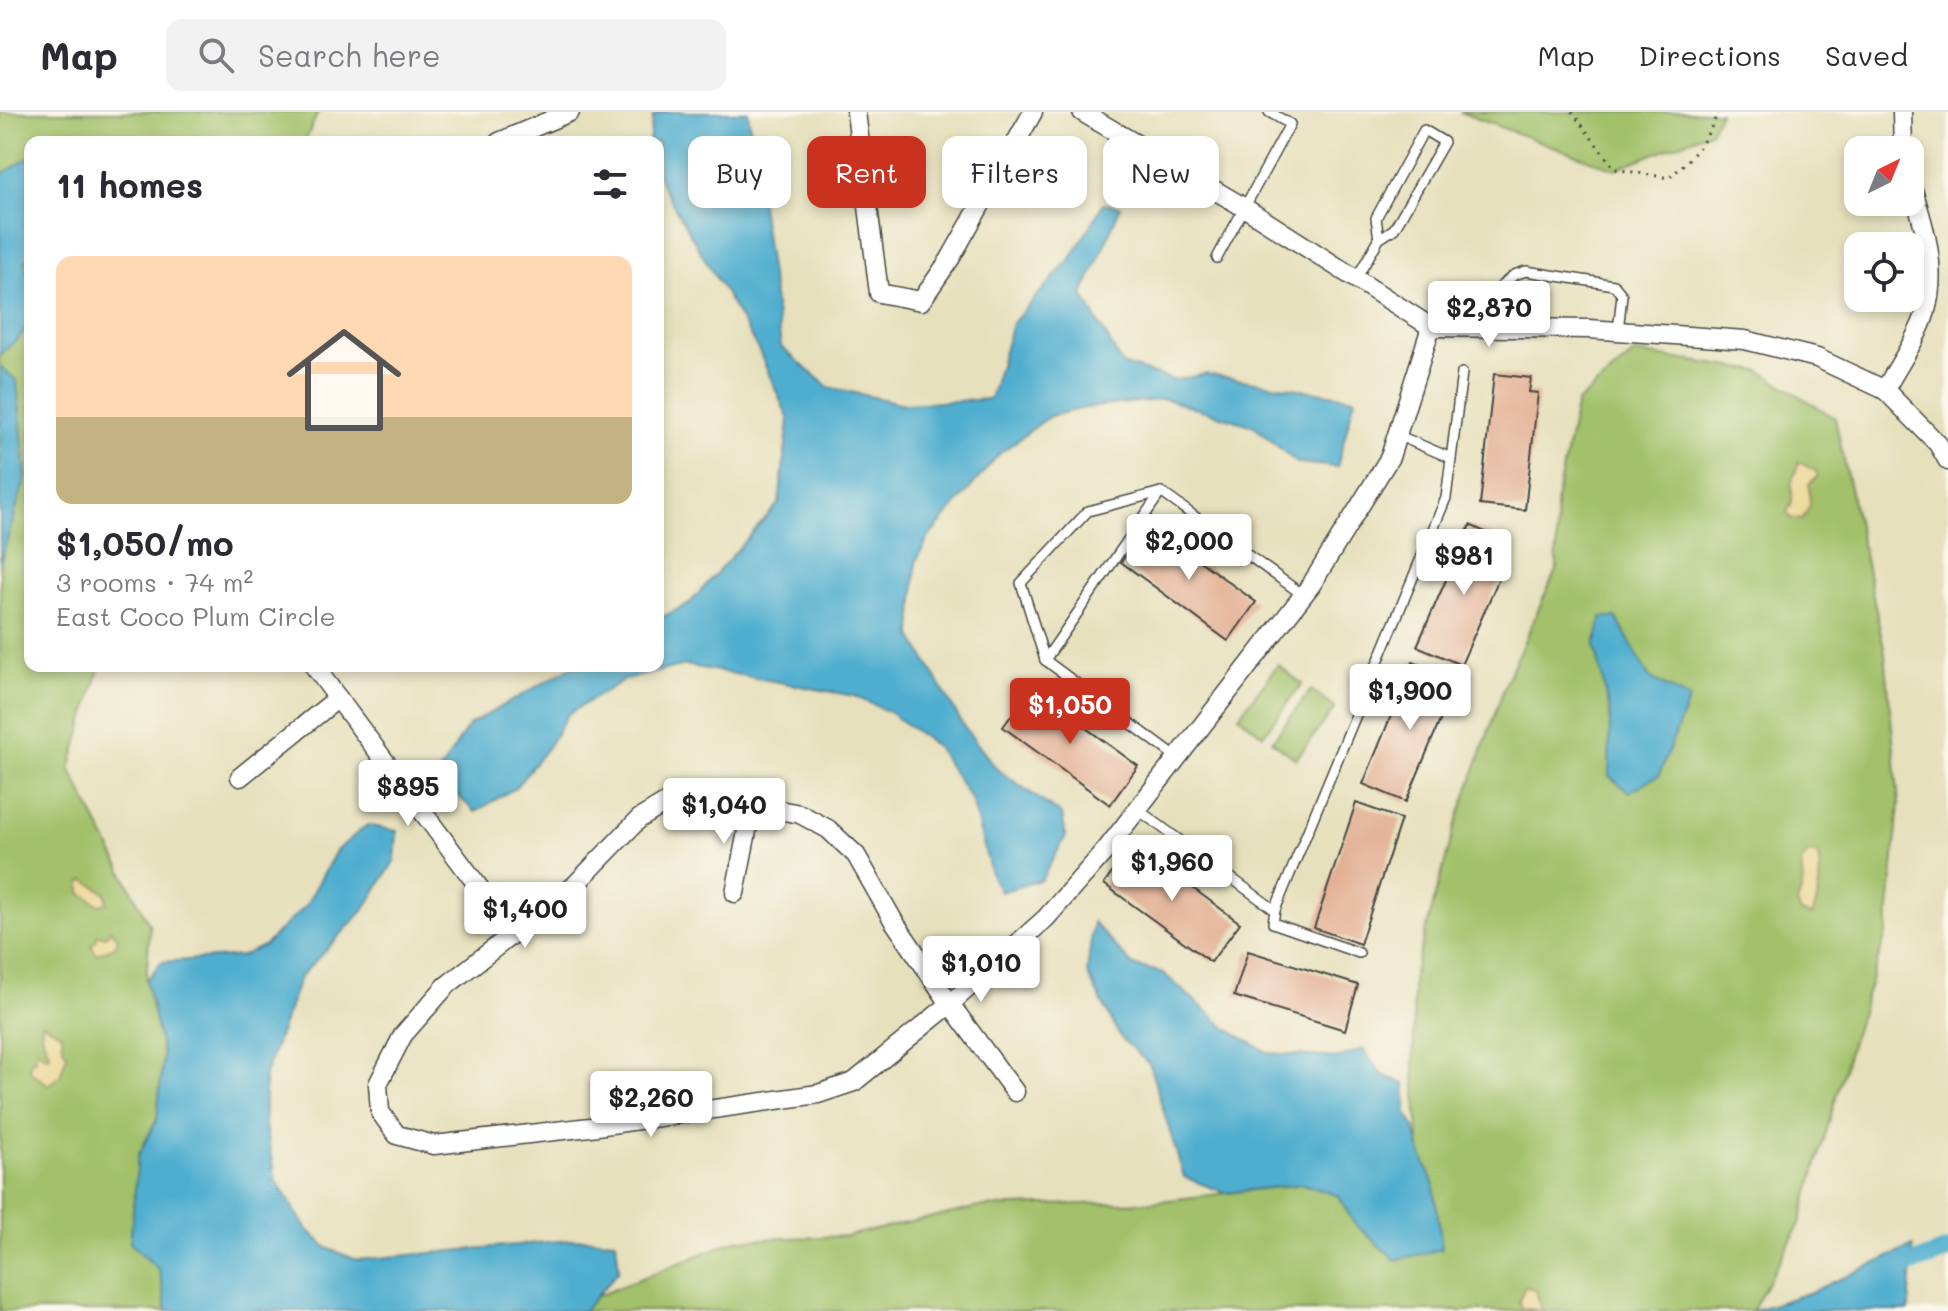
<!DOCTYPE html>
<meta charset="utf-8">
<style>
body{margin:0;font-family:Mali,sans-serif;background:#f2f2f3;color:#2b2b33;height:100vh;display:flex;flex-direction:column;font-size:30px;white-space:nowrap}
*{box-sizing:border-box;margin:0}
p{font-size:26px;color:#7c7c81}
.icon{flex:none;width:44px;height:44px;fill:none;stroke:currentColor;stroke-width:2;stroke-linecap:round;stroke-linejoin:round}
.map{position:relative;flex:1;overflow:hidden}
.side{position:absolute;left:24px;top:24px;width:640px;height:536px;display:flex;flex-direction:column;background:#fff;border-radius:16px;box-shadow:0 4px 12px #0003}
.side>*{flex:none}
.hud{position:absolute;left:688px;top:24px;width:760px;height:72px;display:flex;gap:16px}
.needle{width:52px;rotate:43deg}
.tools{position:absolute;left:1844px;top:24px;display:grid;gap:16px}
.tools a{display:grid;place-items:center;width:80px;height:80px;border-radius:16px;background:#fff;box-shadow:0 4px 12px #0003;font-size:40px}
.price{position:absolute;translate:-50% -68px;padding:0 18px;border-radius:8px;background:#fff;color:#222;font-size:26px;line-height:52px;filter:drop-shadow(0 2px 4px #0008)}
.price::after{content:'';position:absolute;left:50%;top:48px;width:24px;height:18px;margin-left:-12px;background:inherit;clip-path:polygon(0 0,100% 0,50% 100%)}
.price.active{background:#c8321e;color:#fff}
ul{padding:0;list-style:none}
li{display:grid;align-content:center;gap:16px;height:424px;padding:0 32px}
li+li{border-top:2px solid #e1e1e2}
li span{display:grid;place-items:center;height:248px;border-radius:16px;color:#555}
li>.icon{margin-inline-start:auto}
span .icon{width:144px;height:144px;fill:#fffc;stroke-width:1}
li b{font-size:34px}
h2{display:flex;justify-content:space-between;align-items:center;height:96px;padding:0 32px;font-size:34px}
.pill{padding:0 28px;border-radius:16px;background:#fff;box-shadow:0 4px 12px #0003;font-size:28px;line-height:72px}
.pill.active{background:#c8321e;color:#fff}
header{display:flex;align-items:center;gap:48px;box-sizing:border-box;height:112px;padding:0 40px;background:#fff;border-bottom:2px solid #e1e1e2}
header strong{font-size:38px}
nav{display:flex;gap:44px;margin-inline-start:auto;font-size:28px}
.search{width:560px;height:72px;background:#f2f2f3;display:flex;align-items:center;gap:20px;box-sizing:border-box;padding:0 28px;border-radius:16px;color:#7c7c81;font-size:30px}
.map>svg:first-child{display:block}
.green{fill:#a2c16a;stroke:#66764a;stroke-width:2}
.sand{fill:#eeda9e;stroke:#8c8264;stroke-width:2}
.water{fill:#50aecf;stroke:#3e6c7d;stroke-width:2}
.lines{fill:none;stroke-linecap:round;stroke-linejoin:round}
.canal{stroke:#50aecf;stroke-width:18}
.building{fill:#e3b094}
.lane-casing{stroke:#474641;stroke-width:12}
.street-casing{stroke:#474641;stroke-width:21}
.path{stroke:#474641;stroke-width:3;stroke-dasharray:2 6;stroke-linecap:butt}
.lane{stroke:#fff;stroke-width:9}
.street{stroke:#fff;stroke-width:18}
</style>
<header>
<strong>Map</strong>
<div class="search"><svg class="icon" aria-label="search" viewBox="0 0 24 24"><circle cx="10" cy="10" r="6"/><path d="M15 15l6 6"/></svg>Search here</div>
<nav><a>Map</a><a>Directions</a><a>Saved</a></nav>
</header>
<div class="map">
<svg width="1948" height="1199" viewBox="0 0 1948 1199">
<rect width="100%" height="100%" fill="#fbf7ec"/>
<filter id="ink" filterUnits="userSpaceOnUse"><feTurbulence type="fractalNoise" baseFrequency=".0125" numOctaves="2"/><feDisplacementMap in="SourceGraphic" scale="16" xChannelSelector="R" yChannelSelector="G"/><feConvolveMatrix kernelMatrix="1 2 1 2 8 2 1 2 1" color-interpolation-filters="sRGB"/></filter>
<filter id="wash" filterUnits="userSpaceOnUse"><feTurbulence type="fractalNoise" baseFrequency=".006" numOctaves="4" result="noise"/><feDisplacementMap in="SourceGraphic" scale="32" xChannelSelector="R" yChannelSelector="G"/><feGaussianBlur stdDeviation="1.8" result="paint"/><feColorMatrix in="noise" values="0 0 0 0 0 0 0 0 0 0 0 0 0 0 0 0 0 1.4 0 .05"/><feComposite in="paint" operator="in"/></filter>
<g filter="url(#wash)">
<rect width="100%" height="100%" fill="#e7e0bd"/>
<!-- green -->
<g class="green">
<polygon points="0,0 318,0 305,30 30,30 30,554 100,554 70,657 150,814 146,869 163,944 157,1007 138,1044 167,1199 0,1199"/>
<polygon points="1459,0 1720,0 1710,20 1615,57"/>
<polygon points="1635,241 1760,259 1835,306 1885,541 1899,692 1887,819 1854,922 1800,1112 1752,1199 584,1199 595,1185 736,1128 846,1124 980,1095 1152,1090 1303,1072 1339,1084 1353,1110 1434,1073 1420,1038 1414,961 1413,865 1454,718 1506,570 1557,456 1556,388 1577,290"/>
<polygon points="1278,553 1302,572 1263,623 1239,604"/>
<polygon points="1311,578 1335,596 1296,647 1272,629"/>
</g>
<!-- sand -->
<g class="sand">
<polygon points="1799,350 1817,360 1817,365 1809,372 1810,393 1802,408 1791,406 1787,400 1792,390 1792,369"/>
<path d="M 1808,741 L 1817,742 C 1823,757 1818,790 1812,804 L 1801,801 L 1797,792 L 1803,771 L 1801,750 Z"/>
<polygon points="85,768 106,781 107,791 100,793 81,781 81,771"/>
<polygon points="110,818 118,826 115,835 96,842 91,833 96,829 97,823 106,824"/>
<polygon points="42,911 62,922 63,935 67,942 60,964 49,973 31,960 29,956 31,949 35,948 34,944 37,938 46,944 50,942 41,923"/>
<polygon points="1525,1174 1536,1178 1540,1194 1544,1199 1521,1196 1519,1189"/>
</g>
<!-- water -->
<g class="water">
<polygon points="663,0 748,0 781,235 828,275 905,292 990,287 1012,212 1072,145 1103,92 1121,94 1083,183 1122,252 1174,268 1206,262 1355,286 1337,355 1297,351 1254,314 1165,287 1085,296 1050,304 999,342 928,426 916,450 912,524 964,615 997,657 1062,703 1066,724 1041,768 1000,780 991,762 972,689 936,634 889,600 854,584 685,553 624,568 568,602 548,635 515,676 475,700 437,663 469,613 573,554 658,554 658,507 689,492 779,391 789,308 758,237 662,74 658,63 658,30 649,30 653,4"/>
<path d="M 30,45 L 30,145 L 25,150 C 29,167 35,191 30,209 C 26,222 9,234 0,243 L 0,63 Z"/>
<polygon points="0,254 17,269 26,364 0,452"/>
<polygon points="1602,505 1616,505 1649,565 1689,587 1659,663 1629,680 1609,664 1610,600 1595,534"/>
<polygon points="367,713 397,719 395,748 364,798 300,865 265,962 265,1014 276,1068 306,1116 327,1136 357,1148 580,1127 616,1129 619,1158 584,1199 167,1199 159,1158 130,1131 138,1044 157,1007 163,944 146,869 161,850 242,844 265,833 306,793 336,739"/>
<polygon points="1093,810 1132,853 1163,861 1226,916 1269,941 1338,946 1363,937 1382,963 1405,972 1407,1002 1415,1016 1420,1038 1434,1073 1442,1137 1395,1148 1353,1110 1339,1084 1303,1072 1225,1081 1184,1065 1149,952 1120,925 1087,861"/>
<polygon points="1913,1134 1909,1199 1752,1199 1814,1179"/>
</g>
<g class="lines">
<!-- canal -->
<polyline class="canal" points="1890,1160 1948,1138"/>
</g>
<g id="blocks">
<!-- building -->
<g class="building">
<polygon points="1494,262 1531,266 1529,280 1538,281 1525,398 1480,393"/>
<polygon points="1149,412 1256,490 1228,529 1121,450"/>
<polygon points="1470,413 1502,428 1496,440 1508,446 1461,553 1417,534"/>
<polygon points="1413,550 1457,568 1406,690 1363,672"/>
<polygon points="1031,576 1138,654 1110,693 1003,615"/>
<polygon points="1356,691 1401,707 1360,832 1314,816"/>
<polygon points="1133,732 1240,811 1211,850 1104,772"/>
<polygon points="1248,839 1358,873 1345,918 1234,884"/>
</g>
</g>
</g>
<g filter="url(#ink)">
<use href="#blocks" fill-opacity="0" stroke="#474641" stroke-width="2"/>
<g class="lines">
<defs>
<g id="lane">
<polyline points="1217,146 1290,12 1269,0"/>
<polyline points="1356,167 1379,127 1394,117 1444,30 1424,18 1376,106 1379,127"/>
<polyline points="1498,216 1502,173 1514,163 1526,159 1614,173 1622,183 1618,219"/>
<polyline points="1397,323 1451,346"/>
<polyline points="1045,548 1161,380"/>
<polyline points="1176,645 1045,548 1021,471 1088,399 1161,380 1303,483"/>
<polyline points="1137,697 1275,798 1273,811 1359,841"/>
<polyline points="1275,798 1446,386 1462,261"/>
</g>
<g id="street">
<polyline points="856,0 879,181 921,189 950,147 1033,0"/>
<polyline points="1082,0 1245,96 1431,215 1589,217 1745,228 1817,246 1885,278 1938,332 1948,349"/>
<polyline points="1902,0 1903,38"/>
<polyline points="499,30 570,0"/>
<path d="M 1885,278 C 1897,255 1918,226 1925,202 C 1939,157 1924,112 1910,69"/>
<polyline points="314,554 513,821"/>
<polyline points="240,665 338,586"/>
<polyline points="735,781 752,693"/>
<polyline points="1015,980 950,892 893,808 856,743 828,717 800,702 701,683 667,690 639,707 574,774 446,874 403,923 378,972 380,1000 397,1023 434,1033 590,1015 818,982 854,970 950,892 1046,806 1105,739 1311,473 1390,345 1431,215"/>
</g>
</defs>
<!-- lane casing -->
<use href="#lane" class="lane-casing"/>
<!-- street casing -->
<use href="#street" class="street-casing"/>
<!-- path -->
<path class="path" d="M 1572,0 L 1615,57 L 1669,66 C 1693,45 1706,30 1718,0"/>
<!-- lane -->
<use href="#lane" class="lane"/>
<!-- street -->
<use href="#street" class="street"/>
</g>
</g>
</svg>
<div class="tools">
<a><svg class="needle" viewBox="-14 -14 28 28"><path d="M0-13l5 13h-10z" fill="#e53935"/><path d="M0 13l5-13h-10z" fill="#7c7c81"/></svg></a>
<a><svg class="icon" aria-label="locate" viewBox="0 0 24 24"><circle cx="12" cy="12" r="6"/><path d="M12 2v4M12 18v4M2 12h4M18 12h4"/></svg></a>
</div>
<b class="price" style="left:1489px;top:237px">$2,870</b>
<b class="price" style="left:1189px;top:470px">$2,000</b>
<b class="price" style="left:1464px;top:485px">$981</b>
<b class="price" style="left:1410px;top:620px">$1,900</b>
<b class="price active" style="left:1070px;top:634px">$1,050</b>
<b class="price" style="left:408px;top:716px">$895</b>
<b class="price" style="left:724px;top:734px">$1,040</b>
<b class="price" style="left:1172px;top:791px">$1,960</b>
<b class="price" style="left:525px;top:838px">$1,400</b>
<b class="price" style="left:981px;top:892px">$1,010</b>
<b class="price" style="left:651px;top:1027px">$2,260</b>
<div class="hud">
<a class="pill">Buy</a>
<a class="pill active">Rent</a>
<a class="pill">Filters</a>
<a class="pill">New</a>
</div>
<section class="side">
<h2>11 homes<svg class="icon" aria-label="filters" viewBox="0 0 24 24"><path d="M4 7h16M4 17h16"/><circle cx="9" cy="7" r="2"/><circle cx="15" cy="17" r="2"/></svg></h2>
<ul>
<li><span style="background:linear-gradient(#ffd9b3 65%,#c2b280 0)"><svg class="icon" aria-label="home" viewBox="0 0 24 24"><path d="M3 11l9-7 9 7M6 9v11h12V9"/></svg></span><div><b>$1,050/mo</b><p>3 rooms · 74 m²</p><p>East Coco Plum Circle</p></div></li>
</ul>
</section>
</div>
